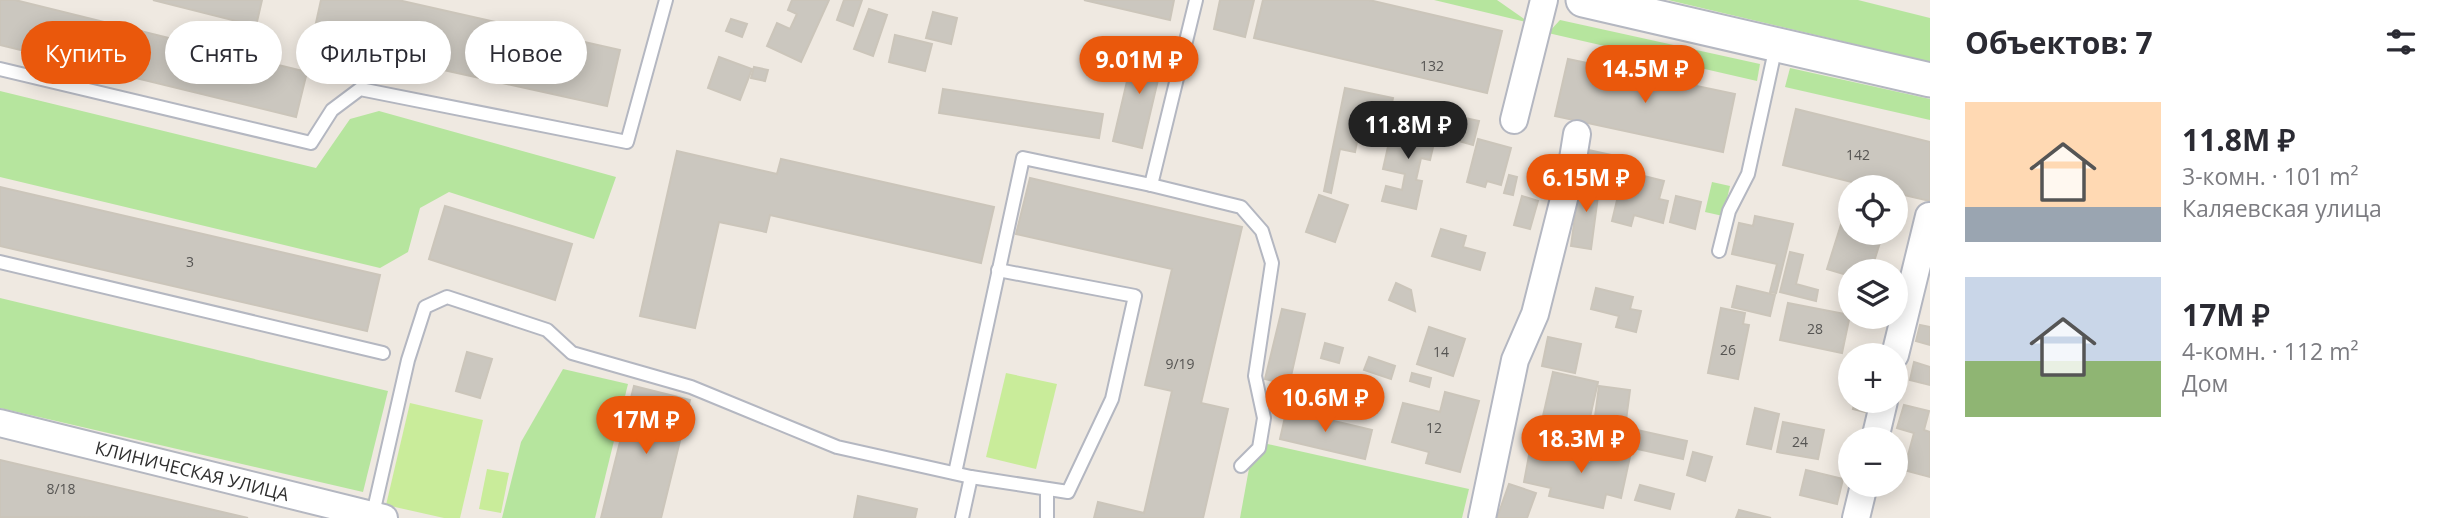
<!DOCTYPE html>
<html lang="ru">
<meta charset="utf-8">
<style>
body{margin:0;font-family:"Open Sans",sans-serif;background:#f2f2f3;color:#2b2b33;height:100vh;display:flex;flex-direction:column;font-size:26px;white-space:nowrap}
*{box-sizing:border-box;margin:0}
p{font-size:23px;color:#7c7c81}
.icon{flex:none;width:38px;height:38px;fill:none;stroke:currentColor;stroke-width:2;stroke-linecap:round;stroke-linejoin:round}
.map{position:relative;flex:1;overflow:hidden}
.panel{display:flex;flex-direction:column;background:#fff;width:525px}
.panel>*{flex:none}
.hud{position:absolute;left:21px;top:21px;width:665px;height:63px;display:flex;gap:14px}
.buttons{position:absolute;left:1838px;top:175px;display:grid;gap:14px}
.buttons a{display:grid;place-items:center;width:70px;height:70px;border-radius:50%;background:#fff;box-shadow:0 4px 18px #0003;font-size:35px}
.price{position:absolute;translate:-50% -60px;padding:0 16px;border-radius:24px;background:#ea580c;color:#fff;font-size:23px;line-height:46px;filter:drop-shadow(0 2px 4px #0008)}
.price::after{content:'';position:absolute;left:50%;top:42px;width:21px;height:16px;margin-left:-10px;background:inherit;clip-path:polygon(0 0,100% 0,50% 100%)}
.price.active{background:#222;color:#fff}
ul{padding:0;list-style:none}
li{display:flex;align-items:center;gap:21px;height:175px;padding:0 35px}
li span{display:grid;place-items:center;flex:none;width:196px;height:140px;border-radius:0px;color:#555}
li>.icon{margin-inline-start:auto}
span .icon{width:84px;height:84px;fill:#fffc;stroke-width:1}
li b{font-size:30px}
h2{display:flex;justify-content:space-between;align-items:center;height:84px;padding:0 35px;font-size:30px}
.tag{padding:0 24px;border-radius:32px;background:#fff;box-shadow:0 4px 18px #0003;font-size:24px;line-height:63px}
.tag.active{background:#ea580c;color:#fff}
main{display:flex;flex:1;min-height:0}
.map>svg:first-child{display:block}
.green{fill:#b6e59e}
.pitch{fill:#c9ec9a}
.building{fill:#cbc7bf;stroke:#cbc5ba;stroke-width:2}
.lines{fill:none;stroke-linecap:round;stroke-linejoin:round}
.service-casing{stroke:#b4b7c1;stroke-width:16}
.minor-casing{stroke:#b4b7c1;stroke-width:30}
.tertiary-casing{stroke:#b4b7c1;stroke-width:37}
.service{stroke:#fff;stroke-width:12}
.minor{stroke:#fff;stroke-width:26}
.tertiary{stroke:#fff;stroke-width:33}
.labels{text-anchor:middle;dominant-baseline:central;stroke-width:7;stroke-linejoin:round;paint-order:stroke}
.number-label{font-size:14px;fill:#555452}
.street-label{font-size:18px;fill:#2e2e2e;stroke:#fff}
</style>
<main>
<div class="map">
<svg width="1930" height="518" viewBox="0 0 1930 518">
<rect width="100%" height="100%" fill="#efe9e1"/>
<!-- green -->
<g class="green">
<polygon points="1434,0 1497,0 1530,23"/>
<polygon points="1668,0 1858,0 1930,18 1930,62"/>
<polygon points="1560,20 1760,64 1757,81 1548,33"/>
<polygon points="1790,68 1930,99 1930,120 1785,87"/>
<polygon points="0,91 316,168 350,119 379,111 616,177 594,239 449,192 420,208 408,252 380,268 0,177"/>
<polygon points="1712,182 1730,186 1723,216 1705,212"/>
<polygon points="0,298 388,391 363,492 0,408"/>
<polygon points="563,369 628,384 595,518 502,518 521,442"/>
<polygon points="1254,441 1469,489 1462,518 1240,518"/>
</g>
<!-- pitch -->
<g class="pitch">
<polygon points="1006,373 1057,384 1036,469 986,457"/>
<polygon points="410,403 483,420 460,518 444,518 386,505"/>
<polygon points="487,469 509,473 501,513 479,509"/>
</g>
<!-- building -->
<g class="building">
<polygon points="0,0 15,0 307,72 296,117 0,45"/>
<polygon points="153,0 262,0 256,26"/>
<polygon points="321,0 398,0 620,50 607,106 312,41"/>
<polygon points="792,0 829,0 801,62 767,46 777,23 790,29 797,14 788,10"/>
<polygon points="844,0 862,0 853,26 837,20"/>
<polygon points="1084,0 1174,0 1170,20"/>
<polygon points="1220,0 1254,0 1245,37 1214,29"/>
<polygon points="1263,0 1369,0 1502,31 1487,93 1254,38"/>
<polygon points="869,9 887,15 873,56 854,49"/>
<polygon points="933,12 957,18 951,44 926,38"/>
<polygon points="731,19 747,24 742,37 726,31"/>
<polygon points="895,35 932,44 925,71 889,62"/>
<polygon points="1136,43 1165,50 1142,148 1113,141"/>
<polygon points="719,57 752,69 740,100 708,88"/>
<polygon points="1568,59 1735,94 1723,152 1555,116"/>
<polygon points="754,67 768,70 765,81 751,78"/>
<polygon points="1345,88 1393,98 1388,122 1362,116 1355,152 1340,149 1331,193 1324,191"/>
<polygon points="943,89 1103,114 1099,138 939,113"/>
<polygon points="1796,109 1930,142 1930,201 1895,193 1895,187 1872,187 1783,165"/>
<polygon points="1465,118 1479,121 1473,145 1459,141"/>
<polygon points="1394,120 1437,130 1430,160 1421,158 1416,180 1422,181 1416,209 1382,201 1386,186 1402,190 1405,174 1383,169"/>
<polygon points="1478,139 1511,148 1501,185 1487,181 1485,187 1467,182"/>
<polygon points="1584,149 1625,158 1621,177 1580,168"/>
<polygon points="677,151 777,174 781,159 994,207 981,263 770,215 766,232 719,222 695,328 640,316"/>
<polygon points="1624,171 1664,181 1659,199 1668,201 1663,223 1634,215 1631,226 1612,221"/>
<polygon points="1509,175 1517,177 1513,195 1504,193"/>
<polygon points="1030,178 1242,227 1201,403 1228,409 1203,518 1094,518 1098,502 1144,513 1172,391 1145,385 1172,269 1016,234"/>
<polygon points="1580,179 1600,181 1591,249 1571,246"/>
<polygon points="0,187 380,275 367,331 0,246"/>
<polygon points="1319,195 1348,205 1335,242 1306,232"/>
<polygon points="1522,196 1538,201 1530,229 1514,225"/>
<polygon points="1676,196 1701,202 1695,229 1670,222"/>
<polygon points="445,206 572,244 555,300 429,259"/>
<polygon points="1845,212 1850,213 1850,233 1883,233 1871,271 1850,271 1850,276 1827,269"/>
<polygon points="1755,216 1793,224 1776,293 1770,292 1777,264 1732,254 1739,223 1753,226"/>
<polygon points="1441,229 1466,236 1463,247 1485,253 1480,270 1432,256"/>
<polygon points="1790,252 1803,255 1796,284 1818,290 1816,301 1780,292"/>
<polygon points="1396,283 1411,290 1415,311 1389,300"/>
<polygon points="1737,286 1775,295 1770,316 1732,307"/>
<polygon points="1596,288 1633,297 1630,309 1641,311 1636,332 1616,327 1619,316 1591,309"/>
<polygon points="1788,303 1850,315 1842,353 1780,340"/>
<polygon points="1721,308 1745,313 1743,324 1749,325 1738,379 1708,373"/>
<polygon points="1282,309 1305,314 1289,385 1265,379"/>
<polygon points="1920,325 1930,327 1930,345 1916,341"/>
<polygon points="1429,327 1465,339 1453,376 1417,364"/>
<polygon points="1548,337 1581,344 1575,373 1542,366"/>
<polygon points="1325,343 1343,348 1339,363 1321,358"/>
<polygon points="467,352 492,359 480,398 456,391"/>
<polygon points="1369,357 1395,366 1391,379 1364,370"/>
<polygon points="1914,362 1930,367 1930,385 1910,380"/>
<polygon points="1553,372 1598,382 1588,426 1543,416"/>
<polygon points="1412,373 1431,378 1429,387 1410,381"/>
<polygon points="634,386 690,400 661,518 601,518"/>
<polygon points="1599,386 1630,390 1625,428 1594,424"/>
<polygon points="1445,392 1479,401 1460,472 1426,463 1429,452 1392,442 1403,403 1440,412"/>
<polygon points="1855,401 1867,401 1865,412 1853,409"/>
<polygon points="1288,404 1302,407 1300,413 1372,430 1365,459 1280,439"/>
<polygon points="1904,405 1929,411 1924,430 1930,432 1930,477 1904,470 1914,433 1897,428"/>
<polygon points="1755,408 1779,414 1771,449 1747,444"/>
<polygon points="1783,422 1824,430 1818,459 1777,452"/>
<polygon points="1637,430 1687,441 1683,459 1633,448"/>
<polygon points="1595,444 1631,452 1621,498 1606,494 1603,508 1549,496 1551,488 1524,482 1530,450 1591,463"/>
<polygon points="1693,452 1712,457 1705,481 1687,475"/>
<polygon points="0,460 248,518 0,517"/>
<polygon points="1806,470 1843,479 1837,504 1800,495"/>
<polygon points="1509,484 1536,493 1527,518 1497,518"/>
<polygon points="1640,485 1674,494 1670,509 1635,500"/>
<polygon points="858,496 917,509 915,518 854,518"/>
<polygon points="1739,510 1771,518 1736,518"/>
</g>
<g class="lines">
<defs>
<g id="service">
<polyline points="0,69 311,143 332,110 360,89 627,142 666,0"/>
<polyline points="1151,185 1241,207 1262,231 1272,263 1255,376 1264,418 1259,448 1241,466"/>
<polyline points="1719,251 1729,211 1748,174 1776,46"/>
<polyline points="0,262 383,353"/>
<polyline points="955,473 1023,158 1151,185 1196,0"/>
<polyline points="372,518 408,360 425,307 447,297 547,330 572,353 691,387 837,447 971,477 1068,492 1112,399 1135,296 998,270"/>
<polyline points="962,518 971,477"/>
<polyline points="1047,518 1047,489"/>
</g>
<g id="minor">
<polyline points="1514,120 1544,0"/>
<polyline points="1895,355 1929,216"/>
<path id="s1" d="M 0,423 L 384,518"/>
<polyline points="1875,439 1884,401"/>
<polyline points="1482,518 1515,360 1535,314 1571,171 1577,134"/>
<polyline points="1856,518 1864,485"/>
</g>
<polyline id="tertiary" points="1583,0 1930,80"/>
</defs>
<!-- service casing -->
<use href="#service" class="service-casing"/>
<!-- minor casing -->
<use href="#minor" class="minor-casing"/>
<!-- tertiary casing -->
<use href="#tertiary" class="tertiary-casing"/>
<!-- service -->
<use href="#service" class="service"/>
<!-- minor -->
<use href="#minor" class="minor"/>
<!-- tertiary -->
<use href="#tertiary" class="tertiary"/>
</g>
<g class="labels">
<!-- number labels -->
<g class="number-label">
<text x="1432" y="65">132</text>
<text x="1858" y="154">142</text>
<text x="190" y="261">3</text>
<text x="1815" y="328">28</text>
<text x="1728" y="349">26</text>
<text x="1441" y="351">14</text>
<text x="1180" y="363">9/19</text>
<text x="1434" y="427">12</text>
<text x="1800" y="441">24</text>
<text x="61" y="488">8/18</text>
</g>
<!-- street labels -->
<g class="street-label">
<text stroke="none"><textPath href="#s1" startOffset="198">КЛИНИЧЕСКАЯ УЛИЦА</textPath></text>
</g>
</g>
</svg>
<div class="buttons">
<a><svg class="icon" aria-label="locate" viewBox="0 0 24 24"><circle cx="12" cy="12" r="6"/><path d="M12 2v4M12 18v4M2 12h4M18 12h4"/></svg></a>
<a><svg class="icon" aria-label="layers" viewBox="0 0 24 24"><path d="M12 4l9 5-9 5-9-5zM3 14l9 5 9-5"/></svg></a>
<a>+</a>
<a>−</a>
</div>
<b class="price" style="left:1139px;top:96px">9.01M ₽</b>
<b class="price" style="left:1645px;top:105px">14.5M ₽</b>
<b class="price active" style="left:1408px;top:161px">11.8M ₽</b>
<b class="price" style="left:1586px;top:214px">6.15M ₽</b>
<b class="price" style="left:1325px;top:434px">10.6M ₽</b>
<b class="price" style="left:646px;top:456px">17M ₽</b>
<b class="price" style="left:1581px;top:475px">18.3M ₽</b>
<div class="hud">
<a class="tag active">Купить</a>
<a class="tag">Снять</a>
<a class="tag">Фильтры</a>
<a class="tag">Новое</a>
</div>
</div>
<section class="panel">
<h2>Объектов: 7<svg class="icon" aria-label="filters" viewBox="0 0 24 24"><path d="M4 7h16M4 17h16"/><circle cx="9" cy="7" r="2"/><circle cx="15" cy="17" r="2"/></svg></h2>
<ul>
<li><span style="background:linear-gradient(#ffd9b3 75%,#9aa5b1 0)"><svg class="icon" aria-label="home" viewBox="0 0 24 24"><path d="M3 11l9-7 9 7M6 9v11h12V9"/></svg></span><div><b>11.8M ₽</b><p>3-комн. · 101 m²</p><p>Каляевская улица</p></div></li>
<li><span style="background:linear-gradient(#c9d6e8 60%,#8fb573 0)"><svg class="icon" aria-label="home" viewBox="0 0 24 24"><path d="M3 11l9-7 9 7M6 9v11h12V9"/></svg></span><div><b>17M ₽</b><p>4-комн. · 112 m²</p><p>Дом</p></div></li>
</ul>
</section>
</main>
